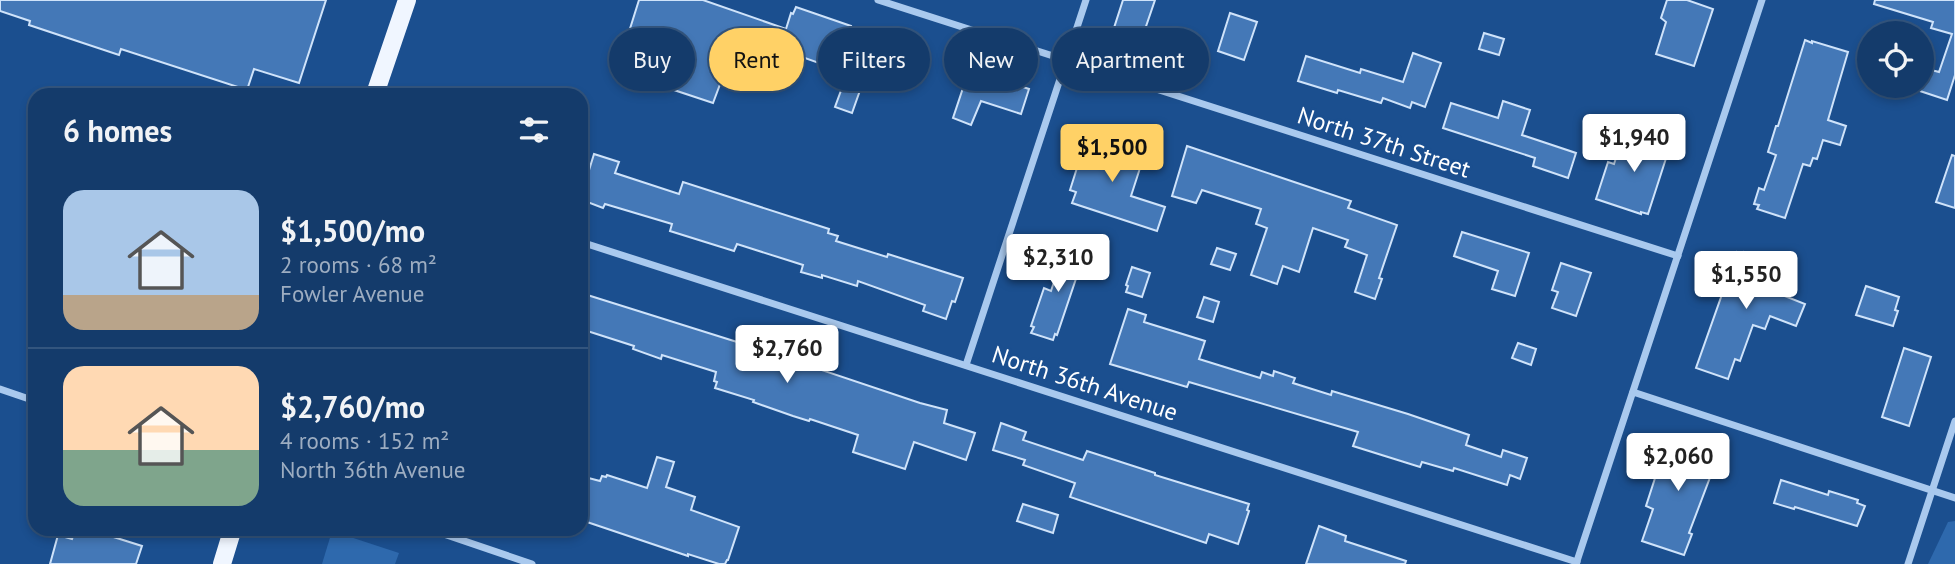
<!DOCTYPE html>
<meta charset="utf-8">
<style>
body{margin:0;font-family:"PT Sans",sans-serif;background:#214673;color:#f1f3f6;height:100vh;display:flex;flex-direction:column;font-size:26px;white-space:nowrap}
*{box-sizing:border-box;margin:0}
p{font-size:23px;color:#9dadc1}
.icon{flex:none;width:38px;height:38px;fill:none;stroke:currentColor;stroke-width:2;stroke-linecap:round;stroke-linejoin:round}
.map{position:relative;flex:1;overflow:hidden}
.panel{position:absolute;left:28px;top:88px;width:560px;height:448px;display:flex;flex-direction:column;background:#143b6b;border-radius:21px;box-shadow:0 4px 10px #0003,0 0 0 2px #33557e}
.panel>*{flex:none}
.banner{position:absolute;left:609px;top:28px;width:665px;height:63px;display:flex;gap:14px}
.fabs{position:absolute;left:1857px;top:21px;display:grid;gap:14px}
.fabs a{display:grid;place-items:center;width:77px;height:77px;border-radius:50%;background:#143b6b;box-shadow:0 4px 10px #0003,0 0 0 2px #33557e;font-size:35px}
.price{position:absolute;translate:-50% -60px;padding:0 16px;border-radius:7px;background:#fff;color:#222;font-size:23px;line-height:46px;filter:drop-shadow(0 2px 4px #0008)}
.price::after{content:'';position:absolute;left:50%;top:42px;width:21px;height:16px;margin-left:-10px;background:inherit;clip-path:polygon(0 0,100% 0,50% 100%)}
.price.current{background:#ffd166;color:#111}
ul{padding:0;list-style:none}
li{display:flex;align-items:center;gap:21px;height:175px;padding:0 35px}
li+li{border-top:2px solid #33557e}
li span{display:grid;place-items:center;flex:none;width:196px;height:140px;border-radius:21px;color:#555}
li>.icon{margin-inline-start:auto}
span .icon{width:84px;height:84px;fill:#fffc;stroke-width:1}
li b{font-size:30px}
h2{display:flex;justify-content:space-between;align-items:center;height:84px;padding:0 35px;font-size:30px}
.tag{padding:0 24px;border-radius:32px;background:#143b6b;box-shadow:0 4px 10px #0003,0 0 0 2px #33557e;font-size:24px;line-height:63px}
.tag.current{background:#ffd166;color:#111}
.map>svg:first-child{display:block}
.green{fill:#2e69ad}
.building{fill:#4478b7;stroke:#cfe3fa;stroke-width:2}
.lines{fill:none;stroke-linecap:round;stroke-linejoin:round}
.street{stroke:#a9c9ee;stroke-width:7}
.primary{stroke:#f0f6ff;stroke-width:18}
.labels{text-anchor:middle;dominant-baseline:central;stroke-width:5;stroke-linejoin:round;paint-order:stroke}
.street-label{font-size:24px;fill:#fff;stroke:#1b4f8f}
</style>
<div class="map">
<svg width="1955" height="564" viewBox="0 0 1955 564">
<rect width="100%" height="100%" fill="#1b4f8f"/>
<!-- green -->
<g class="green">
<polygon points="1955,521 1955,564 1928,564 1948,522"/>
<polygon points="332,531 399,553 395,564 322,564"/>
</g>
<!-- building -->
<g class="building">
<polygon points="0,0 326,0 299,83 254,69 247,90 121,49 119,55 29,25 30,21 0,11"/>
<polygon points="639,0 703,0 786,29 791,13 793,14 796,7 851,26 850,31 898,47 884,89 863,82 852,113 835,107 846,77 820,69 822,64 777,48 771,66 744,57 741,68 728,63 713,103 671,89 684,50 648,38 635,76 617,70"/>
<polygon points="1123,0 1155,0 1141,41 1113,31"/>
<polygon points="1667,0 1687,0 1713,9 1694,66 1656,54 1666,22 1661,18"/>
<polygon points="1875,0 1955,0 1955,75 1947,100 1917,90 1918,86 1922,86 1924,68 1939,72 1952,34 1931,28 1933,22 1874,4"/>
<polygon points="1230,13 1257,22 1244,60 1218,51"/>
<polygon points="1484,33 1504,39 1499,55 1479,49"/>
<polygon points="1805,40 1812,43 1812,41 1848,52 1828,120 1846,126 1840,145 1823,140 1817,159 1813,158 1810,166 1803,164 1785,218 1757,209 1759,205 1754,204 1759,188 1764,190 1776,155 1768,152 1776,126 1778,126"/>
<polygon points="1413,53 1441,63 1425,107 1412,102 1410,108 1383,98 1381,103 1338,90 1337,93 1298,81 1306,56 1360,73 1361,69 1403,82"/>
<polygon points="971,64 991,71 989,76 1029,89 1021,114 981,101 971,125 953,118"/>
<polygon points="1503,101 1530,110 1522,135 1576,153 1568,178 1533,166 1535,158 1443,128 1451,103 1498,118"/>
<polygon points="1096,131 1108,135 1110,140 1125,144 1120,158 1141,165 1131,196 1165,207 1157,231 1072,203 1076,192 1070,190 1076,171 1089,134 1095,135"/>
<polygon points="1625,131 1670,146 1648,214 1641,212 1641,214 1596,199 1608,162 1614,164"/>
<polygon points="1187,146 1351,201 1348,208 1397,225 1379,278 1382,279 1375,299 1355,292 1367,255 1345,247 1348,240 1313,228 1299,272 1283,266 1277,284 1251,275 1267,228 1256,224 1261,209 1202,190 1196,203 1172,196"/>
<polygon points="594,154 619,162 615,173 679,194 683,182 829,229 828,233 838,236 836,241 887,257 888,254 963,278 955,302 952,301 946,319 923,311 925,305 858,281 857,286 822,275 822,278 801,272 803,265 737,244 734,251 670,231 672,224 605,204 603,208 582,200 584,194 582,193"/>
<polygon points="1952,155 1955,156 1955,208 1936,202"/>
<polygon points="1462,232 1529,253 1515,296 1492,289 1498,271 1454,256"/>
<polygon points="1067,243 1086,249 1057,335 1055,334 1053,340 1031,333 1034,327 1031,326 1044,288 1051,291"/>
<polygon points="1217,248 1236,254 1230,270 1211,264"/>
<polygon points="1737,252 1743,254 1744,252 1786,267 1777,293 1805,304 1796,326 1770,316 1765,329 1753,325 1740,361 1735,359 1728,379 1696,368"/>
<polygon points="1561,263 1591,273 1576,316 1552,308 1558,292 1552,290"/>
<polygon points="1132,267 1150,273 1142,297 1126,292 1128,286 1126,285"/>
<polygon points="1866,286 1899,297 1895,310 1898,311 1893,326 1856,315"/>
<polygon points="581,293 753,347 920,403 947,410 944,423 975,433 966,460 914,442 905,469 853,452 858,435 810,419 809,421 793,416 753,402 754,400 715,388 717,382 714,381 716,372 662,355 661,359 633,349 634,346 581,329"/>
<polygon points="1204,297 1219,302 1213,322 1197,317"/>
<polygon points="1128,309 1146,315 1144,322 1205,341 1199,359 1260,378 1262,372 1273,376 1274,371 1295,378 1293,383 1331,395 1332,391 1408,414 1469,435 1466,445 1501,457 1503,450 1527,458 1520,479 1510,475 1507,485 1454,468 1453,471 1422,462 1420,467 1353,446 1358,432 1189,382 1187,387 1110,364"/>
<polygon points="1518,343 1536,349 1531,365 1512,358"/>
<polygon points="1904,348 1931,357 1909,426 1882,417"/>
<polygon points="1001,423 1026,432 1023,440 1083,460 1087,451 1155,473 1155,475 1249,504 1247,510 1249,511 1238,544 1209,534 1206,543 1070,497 1075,483 1023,465 1025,460 993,450"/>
<polygon points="1677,436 1720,451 1689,533 1692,534 1684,555 1642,541 1653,509 1646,506 1668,438 1676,440"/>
<polygon points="657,457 674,462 666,487 695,497 691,510 739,527 728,560 727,560 725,564 719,564 688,554 688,556 581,520 581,476 600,481 602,476 606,477 607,475 647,488"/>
<polygon points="1781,480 1828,495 1829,491 1858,500 1857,503 1865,506 1857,526 1795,507 1794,509 1774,503"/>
<polygon points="1023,504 1058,515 1053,533 1017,521"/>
<polygon points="1319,526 1346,536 1345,541 1406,561 1405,564 1306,564"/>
<polygon points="76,528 85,528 142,546 136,564 50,564 58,535 72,539"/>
</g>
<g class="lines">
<!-- street -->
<g class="street">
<polyline points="878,0 1678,256"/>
<polyline points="581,242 1577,562"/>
<polyline points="966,365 1086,0"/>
<polyline points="0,389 35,401"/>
<polyline points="1633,392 1955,498"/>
<polyline points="426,528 532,564"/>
<polyline points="1576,564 1762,0"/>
<polyline points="1908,564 1955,421"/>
</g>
<!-- primary -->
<g class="primary">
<polyline points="375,94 407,0"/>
<polyline points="222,564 233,528"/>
</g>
</g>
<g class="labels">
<!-- street labels -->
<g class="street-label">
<text transform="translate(1384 142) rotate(18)">North 37th Street</text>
<text transform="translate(1085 383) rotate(18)">North 36th Avenue</text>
</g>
</g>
</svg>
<div class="fabs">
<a><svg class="icon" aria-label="locate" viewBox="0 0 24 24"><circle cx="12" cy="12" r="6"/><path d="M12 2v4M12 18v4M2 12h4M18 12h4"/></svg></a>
</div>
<b class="price" style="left:1634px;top:174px">$1,940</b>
<b class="price current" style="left:1112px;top:184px">$1,500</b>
<b class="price" style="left:1058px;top:294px">$2,310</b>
<b class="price" style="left:1746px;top:311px">$1,550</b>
<b class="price" style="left:787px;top:385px">$2,760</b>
<b class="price" style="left:1678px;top:493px">$2,060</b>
<div class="banner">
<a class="tag">Buy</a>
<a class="tag current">Rent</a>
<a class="tag">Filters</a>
<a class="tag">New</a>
<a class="tag">Apartment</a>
</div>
<section class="panel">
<h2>6 homes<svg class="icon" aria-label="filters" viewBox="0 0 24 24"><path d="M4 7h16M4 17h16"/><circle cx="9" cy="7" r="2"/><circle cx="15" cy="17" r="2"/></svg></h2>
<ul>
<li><span style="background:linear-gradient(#a9c7e8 75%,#b9a48a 0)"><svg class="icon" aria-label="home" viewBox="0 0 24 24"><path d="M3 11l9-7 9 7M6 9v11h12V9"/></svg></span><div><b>$1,500/mo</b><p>2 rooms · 68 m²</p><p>Fowler Avenue</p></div></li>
<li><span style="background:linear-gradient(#ffd9b3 60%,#7fa58c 0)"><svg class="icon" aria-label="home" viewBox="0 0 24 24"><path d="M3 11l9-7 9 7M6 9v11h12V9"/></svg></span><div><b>$2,760/mo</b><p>4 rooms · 152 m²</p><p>North 36th Avenue</p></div></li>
</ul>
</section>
</div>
